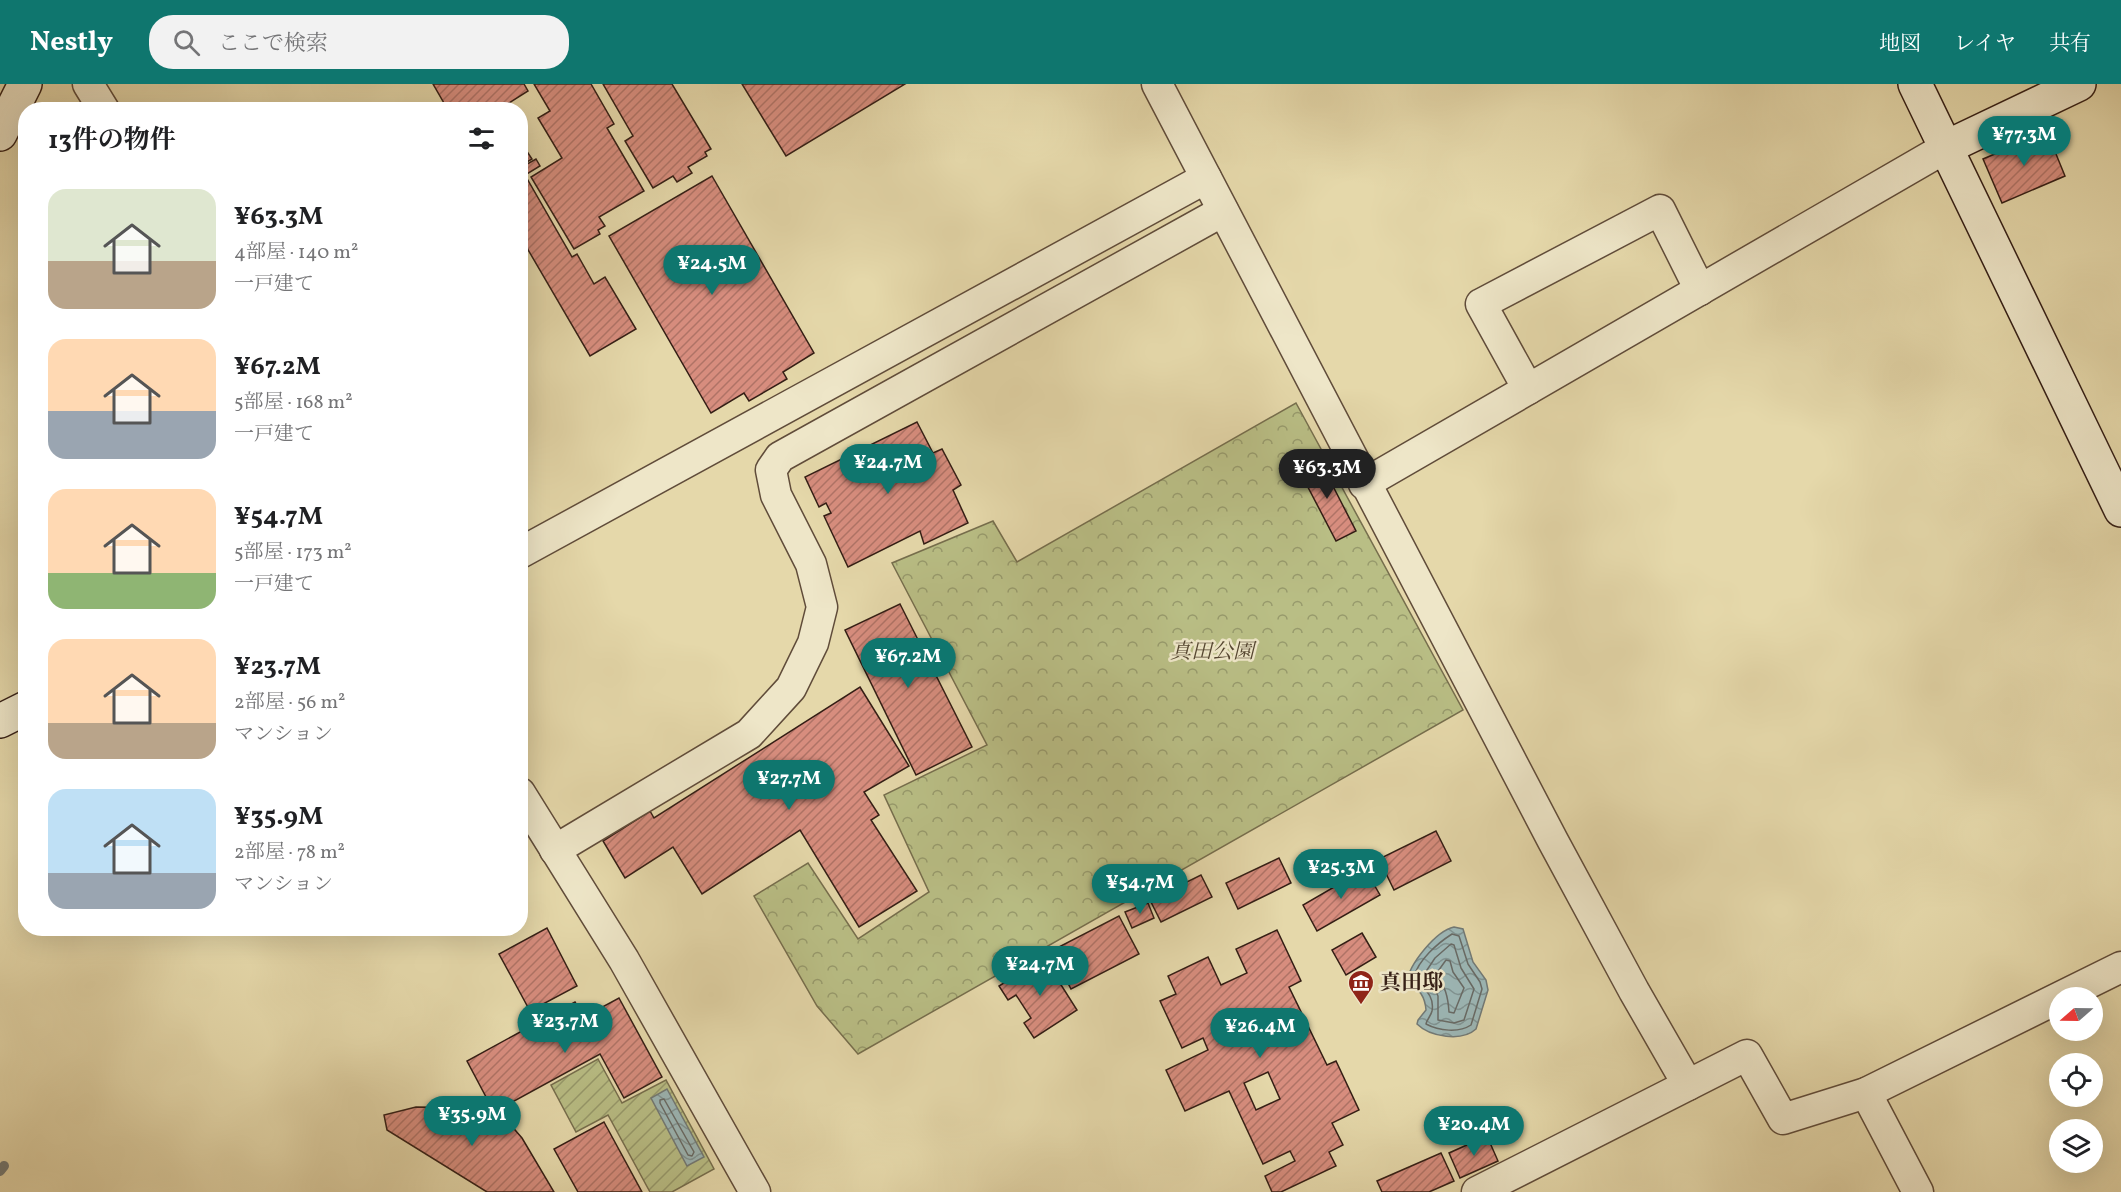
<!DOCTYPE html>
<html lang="ja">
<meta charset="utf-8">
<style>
body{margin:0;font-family:Vollkorn,"Noto Serif JP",serif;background:#f2f2f2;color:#202124;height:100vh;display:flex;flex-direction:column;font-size:22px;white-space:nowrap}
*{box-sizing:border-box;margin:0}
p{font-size:20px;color:#757577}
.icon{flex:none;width:33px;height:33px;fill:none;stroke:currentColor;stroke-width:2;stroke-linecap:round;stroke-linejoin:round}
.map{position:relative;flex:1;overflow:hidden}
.panel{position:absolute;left:18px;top:18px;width:510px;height:834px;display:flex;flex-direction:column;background:#fff;border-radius:24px;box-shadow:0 6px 24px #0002}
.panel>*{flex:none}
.needle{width:39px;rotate:250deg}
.tools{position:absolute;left:2049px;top:903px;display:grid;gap:12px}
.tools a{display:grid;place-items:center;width:54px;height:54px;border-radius:50%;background:#fff;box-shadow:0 6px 24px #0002;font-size:30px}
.price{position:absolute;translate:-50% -51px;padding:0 14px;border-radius:21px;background:#0f766e;color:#fff;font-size:20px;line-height:39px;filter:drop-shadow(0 2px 3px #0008)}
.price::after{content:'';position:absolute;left:50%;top:36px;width:18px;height:14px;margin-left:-9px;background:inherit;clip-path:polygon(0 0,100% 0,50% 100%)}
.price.selected{background:#222;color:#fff}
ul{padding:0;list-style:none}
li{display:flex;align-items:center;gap:18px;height:150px;padding:0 30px}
li span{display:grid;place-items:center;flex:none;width:168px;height:120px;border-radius:18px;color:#555}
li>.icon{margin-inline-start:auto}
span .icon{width:72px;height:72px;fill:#fffc;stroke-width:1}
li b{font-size:26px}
h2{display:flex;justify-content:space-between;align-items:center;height:72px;padding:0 30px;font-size:26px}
header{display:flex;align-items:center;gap:36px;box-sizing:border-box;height:84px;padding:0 30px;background:#0f766e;color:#fff}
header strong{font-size:28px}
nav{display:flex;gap:33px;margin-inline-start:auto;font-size:21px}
.search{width:420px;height:54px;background:#f2f2f2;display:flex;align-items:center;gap:15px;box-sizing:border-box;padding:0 21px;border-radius:24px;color:#757577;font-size:22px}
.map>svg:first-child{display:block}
.park{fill:url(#park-crowns);stroke:#766e4d;stroke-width:1.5}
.garden{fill:url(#garden-furrows);stroke:#766e4d;stroke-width:1.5}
.water{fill:url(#water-waves);stroke:#727975;stroke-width:1.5}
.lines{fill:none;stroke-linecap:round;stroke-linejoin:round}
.shore{stroke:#686a65;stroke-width:1.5}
.stream{stroke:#727975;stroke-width:10}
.building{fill:url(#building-hatch);stroke:#341e15;stroke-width:1.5;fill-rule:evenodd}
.street-casing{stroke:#604c3a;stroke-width:33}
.secondary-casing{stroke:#341e15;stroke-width:36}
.street{stroke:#eee6c8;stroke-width:30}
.secondary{stroke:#eee6c8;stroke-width:33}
.labels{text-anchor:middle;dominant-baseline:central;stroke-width:5;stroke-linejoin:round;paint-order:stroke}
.park-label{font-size:21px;font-style:italic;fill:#554631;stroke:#eee6c8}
.poi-label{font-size:21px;font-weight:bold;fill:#341e15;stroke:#eee6c8;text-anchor:start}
</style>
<header>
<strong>Nestly</strong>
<div class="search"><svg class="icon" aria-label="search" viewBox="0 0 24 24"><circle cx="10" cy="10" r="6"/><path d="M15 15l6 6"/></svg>ここで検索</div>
<nav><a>地図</a><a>レイヤ</a><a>共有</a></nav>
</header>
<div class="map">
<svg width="2121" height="1108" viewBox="0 0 2121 1108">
<defs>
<pattern id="park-crowns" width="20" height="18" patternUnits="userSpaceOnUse" patternTransform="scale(1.5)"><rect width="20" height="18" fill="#b9be85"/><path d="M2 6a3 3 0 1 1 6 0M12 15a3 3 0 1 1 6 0" fill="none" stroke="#979a6c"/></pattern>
<pattern id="garden-furrows" width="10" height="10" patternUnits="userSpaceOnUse" patternTransform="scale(1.5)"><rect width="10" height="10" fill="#b9be85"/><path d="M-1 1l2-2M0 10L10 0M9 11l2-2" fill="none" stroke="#979a6c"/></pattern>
<pattern id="water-waves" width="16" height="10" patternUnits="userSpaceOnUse" patternTransform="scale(1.5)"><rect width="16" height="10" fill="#9cb6b5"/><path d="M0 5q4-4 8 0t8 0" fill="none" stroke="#809392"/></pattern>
<pattern id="building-hatch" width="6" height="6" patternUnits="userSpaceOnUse" patternTransform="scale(1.5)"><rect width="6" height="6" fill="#d78d7e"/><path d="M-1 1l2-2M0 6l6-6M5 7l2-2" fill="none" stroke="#af7366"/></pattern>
</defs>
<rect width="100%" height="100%" fill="#e5d8aa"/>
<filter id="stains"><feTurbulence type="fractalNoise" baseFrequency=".00333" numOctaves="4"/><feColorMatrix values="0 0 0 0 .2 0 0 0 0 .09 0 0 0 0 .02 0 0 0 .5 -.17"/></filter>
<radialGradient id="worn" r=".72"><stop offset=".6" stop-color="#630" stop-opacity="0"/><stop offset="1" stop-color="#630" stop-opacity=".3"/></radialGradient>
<!-- park -->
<polygon class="park" points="1296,319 1463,626 858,970 817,922 754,812 808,779 858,855 929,808 884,711 987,661 892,479 993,437 1017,478"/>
<!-- garden -->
<polygon class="garden" points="598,975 622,1019 666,996 714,1085 672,1108 650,1108 608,1031 576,1048 551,1001"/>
<!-- water -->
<g class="water">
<path d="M 1454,843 L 1463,845 L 1473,878 L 1486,896 L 1488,906 L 1476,945 C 1462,958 1430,953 1417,940 L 1418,936 L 1426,926 C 1425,913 1420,905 1407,898 C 1409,880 1436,847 1454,843 Z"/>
<polygon points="667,1005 704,1073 687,1082 651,1014"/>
</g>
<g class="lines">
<!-- shore -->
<g class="shore">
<path d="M 1452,850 L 1459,852 L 1468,880 L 1480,898 L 1482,905 L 1471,941 C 1459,949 1439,947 1426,940 C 1427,935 1431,932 1432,927 C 1435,910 1422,904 1414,893 C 1418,876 1438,859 1452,850 Z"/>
<polygon points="1451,860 1454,861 1461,884 1474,905 1464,936 1454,939 1438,936 1438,912 1433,901 1423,892 1435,874"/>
<path d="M 1446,876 L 1450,877 L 1453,888 L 1464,904 L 1454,929 L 1449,928 C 1448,912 1445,902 1436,890 Z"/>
<polygon points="664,1015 694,1068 692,1072 688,1071 660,1019 660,1016"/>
</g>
<!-- stream -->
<polyline class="stream" points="0,1087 4,1082"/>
</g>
<!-- building -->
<g class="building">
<polygon points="433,0 524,0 528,7 498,26 448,26"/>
<polygon points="534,0 591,0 614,40 607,44 644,107 599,133 605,142 598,146 600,150 574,165 531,93 562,74 538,34 550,27"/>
<polygon points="603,0 672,0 711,65 705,68 707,72 688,83 692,89 677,98 673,92 653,104 625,57 633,52"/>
<polygon points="742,0 905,0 786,72"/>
<polygon points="2047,48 2065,92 2002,119 1983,75"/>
<polygon points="520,57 532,75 520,82"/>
<polygon points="536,75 540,82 525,91 572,173 577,170 594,200 605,193 636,245 590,272 520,152 520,84"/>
<polygon points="712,92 814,269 783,288 787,295 749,317 744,309 711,329 609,152"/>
<polygon points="917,338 933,369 942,365 961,401 953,406 968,439 924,460 920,447 848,483 824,432 831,429 826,419 819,423 805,393"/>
<polygon points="1319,375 1356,447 1336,457 1299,386"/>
<polygon points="900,520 972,663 916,691 845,546"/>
<polygon points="860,603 909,682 864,708 879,731 871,736 917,807 859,843 800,746 702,810 673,763 625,794 603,757 650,727 654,734"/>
<polygon points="1436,747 1451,777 1394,806 1379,775"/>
<polygon points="1279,774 1291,799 1238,825 1226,799"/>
<polygon points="1365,785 1380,811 1317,847 1303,821"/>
<polygon points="1201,791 1212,813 1161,838 1150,816"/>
<polygon points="1148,819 1154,834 1132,844 1125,828"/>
<polygon points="1119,832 1139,870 1071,905 1051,867"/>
<polygon points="547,844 577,902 530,927 499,870"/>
<path d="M 1277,846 L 1301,897 L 1289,903 L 1327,981 L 1336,977 L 1359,1026 L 1332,1039 L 1343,1061 L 1329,1068 L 1336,1082 L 1281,1108 L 1272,1108 L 1265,1092 L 1295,1077 L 1290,1067 L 1263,1080 L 1229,1007 L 1185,1027 L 1166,986 L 1208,966 L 1203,954 L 1182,964 L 1160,917 L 1176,910 L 1168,892 L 1208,873 L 1221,901 L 1247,889 L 1236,865 ZM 1268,988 L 1280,1015 L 1256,1026 L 1244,999 Z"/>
<polygon points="1362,849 1376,873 1346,891 1332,866"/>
<polygon points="1044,874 1077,926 1034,954 1024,939 1031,934 1016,911 1008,916 999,902"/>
<polygon points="619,914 662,993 624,1014 600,970 494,1028 467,977 575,918 584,933"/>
<polygon points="416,1023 483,1024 502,1031 522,1054 554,1108 487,1108 387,1046 384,1031"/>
<polygon points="604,1038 642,1108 578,1108 554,1065"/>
<polygon points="1487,1052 1498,1077 1460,1094 1449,1069"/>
<polygon points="1441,1069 1454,1097 1429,1108 1382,1108 1377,1097"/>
</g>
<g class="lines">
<defs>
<g id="street">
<polyline points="88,0 104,26"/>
<polyline points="1157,0 1553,757 1634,907 1688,1001"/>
<polyline points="1528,305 1481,220 1660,126 1700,206"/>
<polyline points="1364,400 1947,63"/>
<polyline points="520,469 1206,94"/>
<polyline points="520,709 624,876 755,1108"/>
<polyline points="555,766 749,650 791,604 813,559 822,523 811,480 776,411 771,386 780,373 1223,127"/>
<polyline points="1866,1009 1918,1108"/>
<polyline points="1477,1108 1747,971 1783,1035 1866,1009 2121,883"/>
</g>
<g id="secondary">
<polyline points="1915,0 2121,426"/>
<polyline points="0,50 25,0"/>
<polyline points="1947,63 2079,0"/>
<polyline points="0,637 26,624"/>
</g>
</defs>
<!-- street casing -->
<use href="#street" class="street-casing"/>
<!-- secondary casing -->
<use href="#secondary" class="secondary-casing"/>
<!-- street -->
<use href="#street" class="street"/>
<!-- secondary -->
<use href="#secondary" class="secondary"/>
</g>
<!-- icons -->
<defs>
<symbol id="museum-pin" viewBox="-11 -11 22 30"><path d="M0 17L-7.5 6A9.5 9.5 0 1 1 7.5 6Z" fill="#8f2418" stroke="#eee6c8"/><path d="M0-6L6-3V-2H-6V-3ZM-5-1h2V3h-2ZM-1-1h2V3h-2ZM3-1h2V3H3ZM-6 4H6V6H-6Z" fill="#fff"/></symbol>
</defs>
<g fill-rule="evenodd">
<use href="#museum-pin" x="1346" y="884" width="30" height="40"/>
</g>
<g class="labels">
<!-- park labels -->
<g class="park-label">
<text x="1212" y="568">真田公園</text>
</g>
<!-- poi labels -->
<g class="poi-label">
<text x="1380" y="899">真田邸</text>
</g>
</g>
<rect width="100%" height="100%" filter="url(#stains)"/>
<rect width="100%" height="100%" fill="url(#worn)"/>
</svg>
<div class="tools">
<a><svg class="needle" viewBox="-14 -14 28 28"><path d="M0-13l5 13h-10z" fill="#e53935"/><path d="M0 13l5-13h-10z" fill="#757577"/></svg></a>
<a><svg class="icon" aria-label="locate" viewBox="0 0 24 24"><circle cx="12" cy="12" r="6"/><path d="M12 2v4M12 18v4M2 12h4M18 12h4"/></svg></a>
<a><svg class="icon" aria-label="layers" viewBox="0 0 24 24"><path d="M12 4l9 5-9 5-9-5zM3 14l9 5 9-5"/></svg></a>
</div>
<b class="price" style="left:2024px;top:83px">¥77.3M</b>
<b class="price" style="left:712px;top:212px">¥24.5M</b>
<b class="price" style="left:888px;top:411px">¥24.7M</b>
<b class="price selected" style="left:1327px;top:416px">¥63.3M</b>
<b class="price" style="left:908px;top:605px">¥67.2M</b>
<b class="price" style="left:789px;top:727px">¥27.7M</b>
<b class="price" style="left:1341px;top:816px">¥25.3M</b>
<b class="price" style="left:1140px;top:831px">¥54.7M</b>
<b class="price" style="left:1040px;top:913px">¥24.7M</b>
<b class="price" style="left:565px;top:970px">¥23.7M</b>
<b class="price" style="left:1260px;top:975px">¥26.4M</b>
<b class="price" style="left:472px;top:1063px">¥35.9M</b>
<b class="price" style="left:1474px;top:1073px">¥20.4M</b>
<section class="panel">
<h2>13件の物件<svg class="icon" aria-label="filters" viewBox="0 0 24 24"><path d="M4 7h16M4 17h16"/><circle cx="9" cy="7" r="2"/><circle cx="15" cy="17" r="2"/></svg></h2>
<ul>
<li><span style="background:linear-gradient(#dfe7d0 60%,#b9a48a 0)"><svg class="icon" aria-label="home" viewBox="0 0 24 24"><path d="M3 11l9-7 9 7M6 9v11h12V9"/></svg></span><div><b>¥63.3M</b><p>4部屋 · 140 m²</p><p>一戸建て</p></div></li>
<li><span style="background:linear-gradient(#ffd9b3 60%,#9aa5b1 0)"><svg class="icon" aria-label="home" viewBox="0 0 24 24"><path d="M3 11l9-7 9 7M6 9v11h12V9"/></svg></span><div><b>¥67.2M</b><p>5部屋 · 168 m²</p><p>一戸建て</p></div></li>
<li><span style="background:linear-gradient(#ffd9b3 70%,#8fb573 0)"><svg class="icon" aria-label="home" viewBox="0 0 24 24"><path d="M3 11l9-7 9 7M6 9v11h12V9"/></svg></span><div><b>¥54.7M</b><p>5部屋 · 173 m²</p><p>一戸建て</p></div></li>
<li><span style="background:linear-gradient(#ffd9b3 70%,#b9a48a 0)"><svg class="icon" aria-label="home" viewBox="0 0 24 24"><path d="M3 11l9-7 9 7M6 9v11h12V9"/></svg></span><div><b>¥23.7M</b><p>2部屋 · 56 m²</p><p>マンション</p></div></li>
<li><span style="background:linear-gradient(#bfe0f5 70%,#9aa5b1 0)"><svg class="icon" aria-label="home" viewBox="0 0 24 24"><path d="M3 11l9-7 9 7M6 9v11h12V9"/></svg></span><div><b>¥35.9M</b><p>2部屋 · 78 m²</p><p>マンション</p></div></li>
</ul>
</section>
</div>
